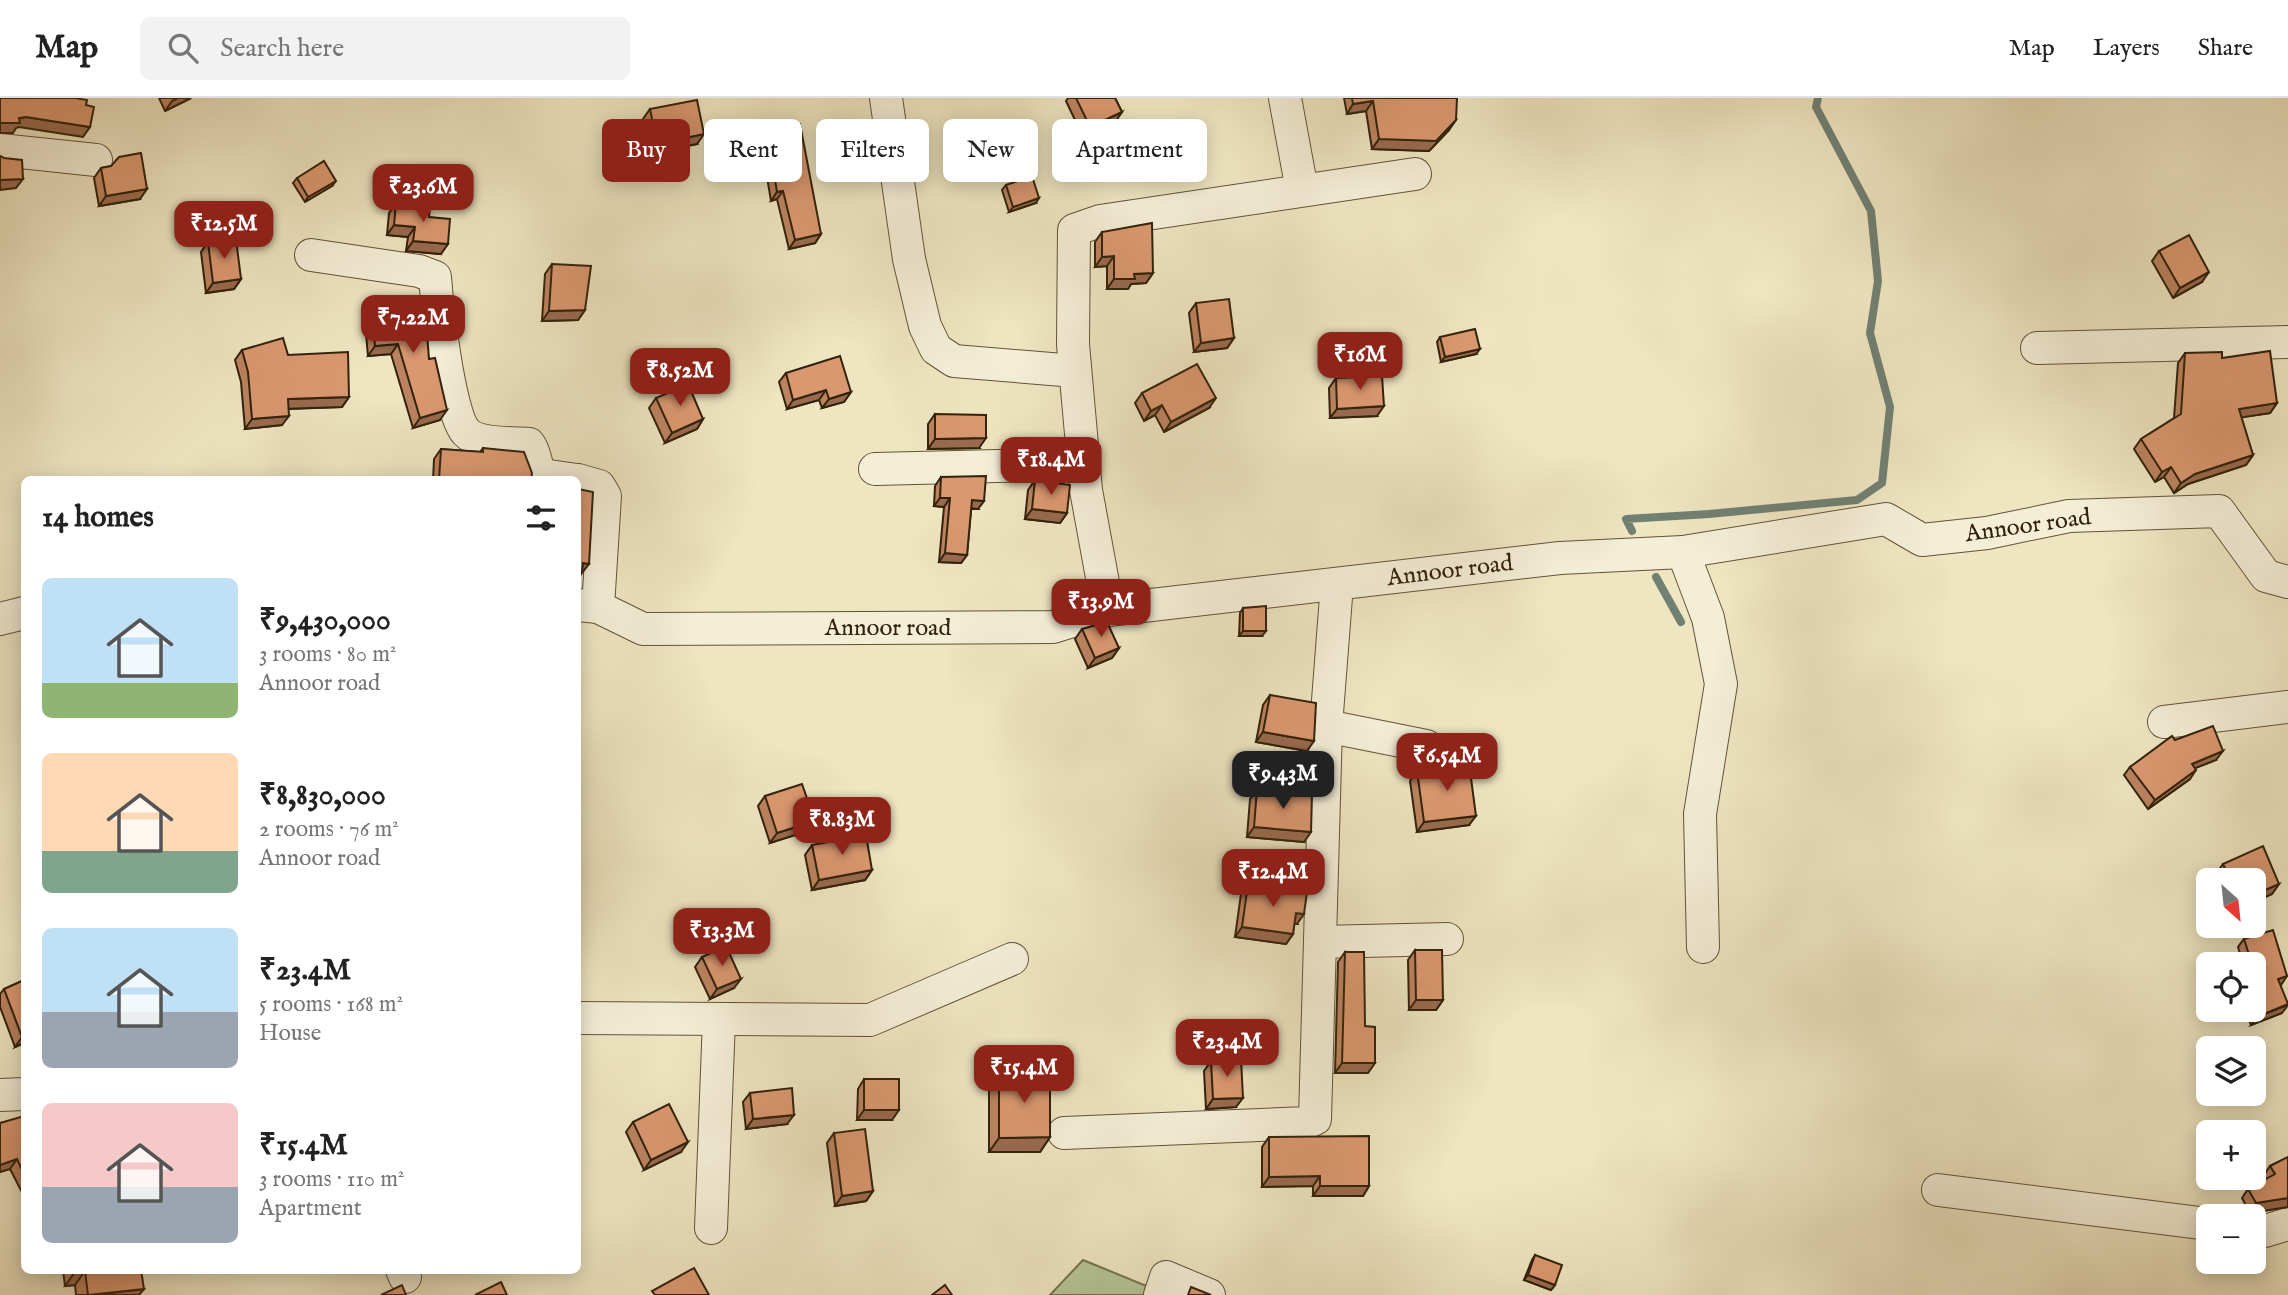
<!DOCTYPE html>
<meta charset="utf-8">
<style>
body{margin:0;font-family:"IM FELL English",serif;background:#f2f2f2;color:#222;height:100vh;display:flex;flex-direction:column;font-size:26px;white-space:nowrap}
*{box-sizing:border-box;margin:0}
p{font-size:23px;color:#767676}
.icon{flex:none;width:38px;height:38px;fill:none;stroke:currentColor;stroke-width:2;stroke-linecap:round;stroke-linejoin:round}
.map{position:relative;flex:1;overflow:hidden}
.side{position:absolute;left:21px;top:378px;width:560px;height:798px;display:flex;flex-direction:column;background:#fff;border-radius:10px;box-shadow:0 4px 18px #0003}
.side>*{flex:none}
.guide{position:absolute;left:602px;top:21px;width:665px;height:63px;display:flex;gap:14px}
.needle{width:46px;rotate:153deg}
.tools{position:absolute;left:2196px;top:770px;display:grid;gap:14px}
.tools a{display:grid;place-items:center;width:70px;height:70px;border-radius:10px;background:#fff;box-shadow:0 4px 18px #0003;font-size:35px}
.price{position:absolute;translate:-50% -60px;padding:0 16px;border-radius:14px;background:#8f2418;color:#fff;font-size:23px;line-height:46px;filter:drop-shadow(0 2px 4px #0008)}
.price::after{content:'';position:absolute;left:50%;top:42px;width:21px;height:16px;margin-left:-10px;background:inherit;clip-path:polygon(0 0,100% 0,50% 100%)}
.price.selected{background:#222;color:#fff}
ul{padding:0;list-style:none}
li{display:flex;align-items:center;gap:21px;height:175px;padding:0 21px}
li span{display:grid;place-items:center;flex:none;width:196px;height:140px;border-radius:10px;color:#555}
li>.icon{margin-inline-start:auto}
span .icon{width:84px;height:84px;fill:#fffc;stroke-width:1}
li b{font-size:30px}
h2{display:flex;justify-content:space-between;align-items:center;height:84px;padding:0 21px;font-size:30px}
.tag{padding:0 24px;border-radius:10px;background:#fff;box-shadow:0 4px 18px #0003;font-size:24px;line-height:63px}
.tag.selected{background:#8f2418;color:#fff}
header{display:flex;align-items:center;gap:42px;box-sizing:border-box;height:98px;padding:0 35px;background:#fff;border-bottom:2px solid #e0e0e0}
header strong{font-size:33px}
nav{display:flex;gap:38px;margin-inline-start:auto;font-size:24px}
.search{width:490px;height:63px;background:#f2f2f2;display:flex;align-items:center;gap:18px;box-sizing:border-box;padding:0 24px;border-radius:10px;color:#767676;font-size:26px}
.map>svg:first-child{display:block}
.green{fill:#b5c596;stroke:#747450;stroke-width:2}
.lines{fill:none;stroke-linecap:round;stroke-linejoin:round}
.stream{stroke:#718073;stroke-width:8}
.minor-casing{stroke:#625338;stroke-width:34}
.minor{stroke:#f4eed7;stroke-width:32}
.wall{fill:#bb8360;stroke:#33220a;stroke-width:2}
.shaded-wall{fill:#996a4e;stroke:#33220a;stroke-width:2}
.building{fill:#da9870;stroke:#33220a;stroke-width:2}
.labels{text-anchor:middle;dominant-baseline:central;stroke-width:6;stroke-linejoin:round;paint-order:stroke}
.street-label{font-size:24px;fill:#33220a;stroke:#f4eed7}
</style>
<header>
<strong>Map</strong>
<div class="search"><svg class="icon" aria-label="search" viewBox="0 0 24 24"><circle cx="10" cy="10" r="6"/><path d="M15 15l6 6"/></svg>Search here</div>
<nav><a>Map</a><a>Layers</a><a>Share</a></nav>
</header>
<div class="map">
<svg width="2288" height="1197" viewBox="0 0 2288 1197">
<rect width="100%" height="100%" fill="#eee5c1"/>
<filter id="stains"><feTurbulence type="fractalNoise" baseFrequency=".00286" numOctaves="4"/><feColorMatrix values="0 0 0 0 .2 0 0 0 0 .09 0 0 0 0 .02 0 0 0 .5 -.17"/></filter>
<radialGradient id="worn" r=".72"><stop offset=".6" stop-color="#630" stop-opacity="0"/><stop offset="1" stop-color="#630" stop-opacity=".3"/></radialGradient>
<!-- green -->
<polygon class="green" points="1083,1162 1149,1189 1146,1197 1050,1197"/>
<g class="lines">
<!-- stream -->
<g class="stream">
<polyline points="1632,433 1626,421 1709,416 1857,402 1882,385 1890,309 1870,235 1878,183 1871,113 1816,9 1818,0"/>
<polyline points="1656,479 1681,524"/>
</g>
<defs>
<g id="minor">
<polyline points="886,0 909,161 925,228 936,251 954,263 1075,273"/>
<polyline points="1285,0 1302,92"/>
<polyline points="0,52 96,62"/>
<path d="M 311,157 L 419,173 L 435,179 C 437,206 449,317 466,334 C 479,348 511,344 529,346 C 537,356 534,368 542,377 L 577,382"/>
<polyline points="2037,250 2288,244"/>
<polyline points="875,371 1083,366"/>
<polyline points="578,382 599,388 605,398 598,509"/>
<polyline points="1683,454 1708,520 1721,586 1700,716 1703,849"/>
<polyline points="578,507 598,509 643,531 1053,529 1108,512 1560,460 1683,454 1886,421 1922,442 1987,435 2069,418 2219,413 2266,478 2288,484"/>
<polyline points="1108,512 1086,392 1073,246 1074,132 1100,123 1415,76"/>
<polyline points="0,521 24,515"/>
<polyline points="2164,624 2288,609"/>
<polyline points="1326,628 1426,648"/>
<polyline points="1321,844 1447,841"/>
<polyline points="578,920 870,922 1012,861"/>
<polyline points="0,997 24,996"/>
<polyline points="1064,1035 1306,1025 1315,1021 1326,628 1337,486"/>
<polyline points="1938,1092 2208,1126"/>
<polyline points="711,1130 719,921"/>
<polyline points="2254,1132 2265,1133 2288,1126"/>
<polyline points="402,1172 405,1179"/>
<polyline points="1160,1197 1166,1179 1209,1197"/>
</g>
</defs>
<!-- minor casing -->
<use href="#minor" class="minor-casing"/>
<!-- minor -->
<use href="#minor" class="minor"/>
</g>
<!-- wall -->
<g class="wall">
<polygon points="159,0 191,0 165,13"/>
<polygon points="1068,0 1115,0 1122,14 1115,24 1083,39 1066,3"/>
<polygon points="1344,0 1457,0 1449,32 1429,53 1372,51 1366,13 1347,16"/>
<polygon points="650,11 697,46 650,55 643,21"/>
<polygon points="766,28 821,136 815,145 789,151 777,101 771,103 760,37"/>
<polygon points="111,68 140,101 99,108 94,80 101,70"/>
<polygon points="297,80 332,88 305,104 293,85"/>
<polygon points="1006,87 1036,105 1009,114 1002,92"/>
<polygon points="396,105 429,119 441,156 406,153 408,139 387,137 389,115"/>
<polygon points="1102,134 1153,175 1146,185 1131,186 1128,191 1107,191 1107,168 1095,169 1095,144"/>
<polygon points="208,144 241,181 234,191 206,195 201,154"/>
<polygon points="2159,153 2202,184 2173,200 2152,163"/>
<polygon points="552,166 585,212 578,222 542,223 545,176"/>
<polygon points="1196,205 1234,240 1227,250 1194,254 1189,215"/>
<polygon points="372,215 429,261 440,322 413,330 391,256 368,258 365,225"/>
<polygon points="1440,239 1476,256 1441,264 1437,244"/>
<polygon points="242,252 349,299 342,309 288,311 282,327 245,331 241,284 235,262"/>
<polygon points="2185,255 2222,260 2277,305 2270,315 2241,319 2253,357 2246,367 2188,386 2174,395 2164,379 2155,384 2134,351 2141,341 2174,320 2178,265"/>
<polygon points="786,275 851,294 844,304 822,310 819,302 787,311 779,284"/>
<polygon points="1336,280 1377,318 1330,320 1329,290"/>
<polygon points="1142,295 1209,310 1164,334 1155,317 1144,323 1135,305"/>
<polygon points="656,300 703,321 697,331 665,345 649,310"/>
<polygon points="935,316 979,350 928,351 928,326"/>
<polygon points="483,350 531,382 433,382 434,361 441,351 480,354"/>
<polygon points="941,379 978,411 971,411 967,457 961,465 939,464 944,409 934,408 935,388"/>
<polygon points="1035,382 1067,415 1060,425 1025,421 1028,392"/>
<polygon points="1243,510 1262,538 1239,538 1240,515"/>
<polygon points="1082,531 1119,550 1112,560 1088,570 1075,541"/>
<polygon points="1270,597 1307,653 1256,644 1263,607"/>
<polygon points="2175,642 2216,662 2195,670 2190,681 2148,711 2124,677 2130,669"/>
<polygon points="1417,673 1469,727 1417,734 1410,683"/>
<polygon points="1257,691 1304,744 1247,739 1250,701"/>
<polygon points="765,698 815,723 808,733 770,745 758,708"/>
<polygon points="812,747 872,772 865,782 812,792 805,757"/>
<polygon points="2223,766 2279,786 2272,796 2254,804 2254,782 2219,782 2216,776"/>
<polygon points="1248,786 1297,826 1294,826 1293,836 1286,846 1235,839 1241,796"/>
<polygon points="2244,841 2281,887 2282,915 2251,927 2245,912 2254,912 2254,866 2243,866 2238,849"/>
<polygon points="1415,852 1443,902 1436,912 1409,912 1408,862"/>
<polygon points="1345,854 1365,928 1368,975 1335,975 1338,864"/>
<polygon points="702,859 734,890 710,901 695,869"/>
<polygon points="24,882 24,945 15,949 0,909 0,896 4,891"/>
<polygon points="1211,963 1236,1009 1206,1011 1204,973"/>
<polygon points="999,974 1050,1039 1040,1054 989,1054 989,989"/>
<polygon points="864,981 892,1022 857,1022 858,991"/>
<polygon points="750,995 787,1026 746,1031 743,1004"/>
<polygon points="24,1020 24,1098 10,1071 0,1074 0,1025"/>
<polygon points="633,1024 681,1054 644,1072 626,1034"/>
<polygon points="834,1035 873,1093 866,1103 835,1108 827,1045"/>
<polygon points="1269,1039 1369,1088 1363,1098 1313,1098 1313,1088 1262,1089 1262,1049"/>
<polygon points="2288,1059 2288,1109 2250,1115 2242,1100 2248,1091 2266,1081 2264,1077 2270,1068"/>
<polygon points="1535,1157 1555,1187 1551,1192 1524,1182 1532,1162"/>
<polygon points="63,1172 141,1172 139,1197 76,1197 75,1187 65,1188"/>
</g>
<!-- shaded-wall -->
<g class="shaded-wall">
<polygon points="178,0 191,0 165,13 172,3"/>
<polygon points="1373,3 1366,13 1347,16 1353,6"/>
<polygon points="1122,14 1115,24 1083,39 1090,29"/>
<polygon points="26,19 90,29 83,39 19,29 16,30 13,35 0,35 0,25"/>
<polygon points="1456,22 1449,32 1429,53 1372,51 1379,41"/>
<polygon points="704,36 697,46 650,55 657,46"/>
<polygon points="23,81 16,90 0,92 0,82"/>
<polygon points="336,83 332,88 305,104 308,99"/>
<polygon points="147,91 140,101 99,108 106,98"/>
<polygon points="783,93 777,101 771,103 777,94"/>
<polygon points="1039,100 1036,105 1009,114 1013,109"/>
<polygon points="394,127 415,129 408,139 387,137"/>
<polygon points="821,136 815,145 789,151 795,142"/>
<polygon points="413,143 448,146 441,156 406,153"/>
<polygon points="1114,158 1107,168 1095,169 1102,159"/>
<polygon points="2209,174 2202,184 2173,200 2180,190"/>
<polygon points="1153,175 1146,185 1131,186 1128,191 1107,191 1114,181 1134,176"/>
<polygon points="241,181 234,191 206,195 213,185"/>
<polygon points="585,212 578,222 542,223 549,213"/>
<polygon points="1234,240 1227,250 1194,254 1201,245"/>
<polygon points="398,246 391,256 368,258 375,248"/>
<polygon points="1480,251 1476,256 1441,264 1445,259"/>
<polygon points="826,292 819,302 787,311 793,302"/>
<polygon points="851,294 844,304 822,310 829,301"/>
<polygon points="349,299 342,309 281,311 288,301"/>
<polygon points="1216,300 1209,310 1164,334 1171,324"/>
<polygon points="2277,305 2270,315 2232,321 2239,311"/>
<polygon points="1162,307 1155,317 1144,323 1151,313"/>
<polygon points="1384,308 1377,318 1330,320 1337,311"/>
<polygon points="447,312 440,322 413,330 420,320"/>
<polygon points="289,318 282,327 245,331 252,321"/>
<polygon points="703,321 697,331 665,345 672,335"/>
<polygon points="986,340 979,350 928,351 935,341"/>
<polygon points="2253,357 2246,367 2188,386 2174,395 2181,385 2195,376"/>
<polygon points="2171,369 2164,379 2155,384 2162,374"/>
<polygon points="940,400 950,400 944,409 934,408"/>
<polygon points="972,402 984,403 978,411 966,410"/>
<polygon points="1032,411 1067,415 1060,425 1025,421"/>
<polygon points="945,455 967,457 961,465 939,464"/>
<polygon points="583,465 589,466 578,480 578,473"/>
<polygon points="1243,533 1266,533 1262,538 1239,538"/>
<polygon points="1119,550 1112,560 1088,570 1095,560"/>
<polygon points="1263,634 1314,643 1307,653 1256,644"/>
<polygon points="2223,653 2216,662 2185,674 2192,666"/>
<polygon points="2196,672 2190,681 2148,711 2155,702"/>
<polygon points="1476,718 1469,727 1417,734 1424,724"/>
<polygon points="815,723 808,733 770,745 777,735"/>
<polygon points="1254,729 1311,734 1304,744 1247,739"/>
<polygon points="872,772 865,782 812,792 819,782"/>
<polygon points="2279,786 2272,796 2254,804 2254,797"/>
<polygon points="1296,815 1304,816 1297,826 1289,825"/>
<polygon points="1242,829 1293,836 1286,846 1235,839"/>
<polygon points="2287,878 2281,887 2272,889 2278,881"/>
<polygon points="741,881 734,890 710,901 717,891"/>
<polygon points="1416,902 1443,902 1436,912 1409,912"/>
<polygon points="2288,907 2282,915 2251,927 2257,919"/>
<polygon points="24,938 24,945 15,949 22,939"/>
<polygon points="1342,965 1375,965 1368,975 1335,975"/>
<polygon points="1243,1000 1236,1009 1206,1011 1213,1001"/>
<polygon points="864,1012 899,1012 892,1022 857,1022"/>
<polygon points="794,1017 787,1026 746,1031 753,1021"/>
<polygon points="1050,1039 1040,1054 989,1054 999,1040"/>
<polygon points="688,1044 681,1054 644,1072 651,1062"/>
<polygon points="17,1061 10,1071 0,1074 0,1067"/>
<polygon points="1320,1078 1313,1088 1262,1089 1269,1079"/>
<polygon points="1320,1088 1369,1088 1363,1098 1313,1098"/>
<polygon points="873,1093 866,1103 835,1108 842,1098"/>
<polygon points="2288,1100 2288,1109 2250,1115 2256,1105"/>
<polygon points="85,1173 75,1187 65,1188 75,1174"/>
<polygon points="1528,1177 1555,1187 1551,1192 1524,1182"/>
<polygon points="144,1191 139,1197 94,1197"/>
</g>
<!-- building -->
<g class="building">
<polygon points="0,0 75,0 87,2 86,7 94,9 90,29 26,19 19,20 20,25 0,25"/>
<polygon points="1076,0 1115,0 1122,14 1090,29"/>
<polygon points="1352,0 1457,0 1456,22 1436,43 1379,41 1373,3 1353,6"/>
<polygon points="697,2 704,36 657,46 650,11"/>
<polygon points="800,26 821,136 795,142 783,93 777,94 766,28"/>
<polygon points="141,55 147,91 106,98 101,70 111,68 119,59"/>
<polygon points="0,58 4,60 22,62 23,81 0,82"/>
<polygon points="324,63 336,83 308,99 297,80"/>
<polygon points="1032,78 1039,100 1013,109 1006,87"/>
<polygon points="396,105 430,109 429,119 450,121 448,146 413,143 415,129 394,127"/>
<polygon points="1152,125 1153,175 1134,176 1135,181 1114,181 1114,158 1102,159 1102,134"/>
<polygon points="2189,137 2209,174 2180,190 2159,153"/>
<polygon points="236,141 241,181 213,185 208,144"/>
<polygon points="552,166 591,168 585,212 549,213"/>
<polygon points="1229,201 1234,240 1201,245 1196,205"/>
<polygon points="425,210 429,261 435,260 447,312 420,320 398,246 375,248 372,215"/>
<polygon points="1475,231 1480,251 1445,259 1440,239"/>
<polygon points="283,240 288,257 348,254 349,299 288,301 289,318 252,321 248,274 242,252"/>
<polygon points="2270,253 2277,305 2239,311 2253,357 2195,376 2181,385 2171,369 2162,374 2141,341 2181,316 2185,255 2222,254 2222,260"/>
<polygon points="840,258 851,294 829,301 826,292 793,302 786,275"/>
<polygon points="1197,266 1216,300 1171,324 1162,307 1151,313 1142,295"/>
<polygon points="1382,278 1384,308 1337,311 1336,280"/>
<polygon points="688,286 703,321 672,335 656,300"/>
<polygon points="935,316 986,317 986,340 935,341"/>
<polygon points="483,350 524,354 532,375 531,382 439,382 441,351 483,354"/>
<polygon points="986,378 984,403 972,402 967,457 945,455 950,400 940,400 941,379"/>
<polygon points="1035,382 1070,387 1067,415 1032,411"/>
<polygon points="578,391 593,394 589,466 583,465 582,474 578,474"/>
<polygon points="1266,508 1266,533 1243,533 1243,510"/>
<polygon points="1107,524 1119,550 1095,560 1082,531"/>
<polygon points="1270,597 1316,605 1314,643 1263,634"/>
<polygon points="2213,628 2223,653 2192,666 2196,672 2155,702 2130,669 2172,638 2175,642"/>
<polygon points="1469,665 1476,718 1424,724 1417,673"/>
<polygon points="802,686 815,723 777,735 765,698"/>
<polygon points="1257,691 1312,696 1311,734 1254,729"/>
<polygon points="866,737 872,772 819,782 812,747"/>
<polygon points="2263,748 2279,786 2254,797 2254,782 2230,782 2223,766"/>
<polygon points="1248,786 1307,794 1304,816 1296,815 1293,836 1242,829"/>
<polygon points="2273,832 2287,878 2278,881 2288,906 2257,919 2254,911 2254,896 2260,894 2254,874 2254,866 2252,866 2244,841"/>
<polygon points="726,848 741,881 717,891 702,859"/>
<polygon points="1415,852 1442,852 1443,902 1416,902"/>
<polygon points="1345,854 1364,854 1365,928 1375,929 1375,965 1342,965"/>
<polygon points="24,882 24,938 22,939 4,891"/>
<polygon points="1241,961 1243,1000 1213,1001 1211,963"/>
<polygon points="999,974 1050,974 1050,1039 999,1040"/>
<rect x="864" y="981" width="35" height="31"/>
<polygon points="792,990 794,1017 753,1021 750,995"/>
<polygon points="669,1006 688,1044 651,1062 633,1024"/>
<polygon points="24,1018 24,1076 17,1061 0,1067 0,1025"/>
<polygon points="865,1031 873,1093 842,1098 834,1035"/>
<polygon points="1369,1038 1369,1088 1320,1088 1320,1078 1269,1079 1269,1039"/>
<polygon points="2288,1059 2288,1100 2256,1105 2248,1091 2275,1076 2270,1068"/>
<polygon points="1535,1157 1562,1167 1555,1187 1528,1177"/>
<polygon points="694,1170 709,1197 655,1197 652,1193"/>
<polygon points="75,1172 141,1172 144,1191 88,1197 85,1173 75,1174"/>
<polygon points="501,1184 507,1197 475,1197"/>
<polygon points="402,1187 406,1197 381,1197"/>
<polygon points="945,1187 952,1197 932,1197"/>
<polygon points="1191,1189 1211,1197 1188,1197"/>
</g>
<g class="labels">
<!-- street labels -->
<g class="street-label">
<text transform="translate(2028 428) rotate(-8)">Annoor road</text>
<text transform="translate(1450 473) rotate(-7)">Annoor road</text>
<text x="888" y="530">Annoor road</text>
</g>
</g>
<rect width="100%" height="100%" filter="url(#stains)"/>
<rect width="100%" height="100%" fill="url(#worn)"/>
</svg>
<div class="tools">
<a><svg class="needle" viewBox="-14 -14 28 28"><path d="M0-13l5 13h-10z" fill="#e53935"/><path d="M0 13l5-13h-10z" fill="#767676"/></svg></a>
<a><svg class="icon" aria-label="locate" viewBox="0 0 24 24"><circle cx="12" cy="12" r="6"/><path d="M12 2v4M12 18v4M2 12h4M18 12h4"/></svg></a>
<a><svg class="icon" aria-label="layers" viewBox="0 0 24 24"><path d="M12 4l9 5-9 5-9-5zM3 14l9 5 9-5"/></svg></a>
<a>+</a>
<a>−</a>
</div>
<b class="price" style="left:423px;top:126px">₹23.6M</b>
<b class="price" style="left:224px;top:163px">₹12.5M</b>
<b class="price" style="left:413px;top:257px">₹7.22M</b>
<b class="price" style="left:1360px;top:294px">₹16M</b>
<b class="price" style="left:680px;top:310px">₹8.52M</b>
<b class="price" style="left:1051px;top:399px">₹18.4M</b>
<b class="price" style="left:1101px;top:541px">₹13.9M</b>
<b class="price" style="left:1447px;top:695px">₹6.54M</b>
<b class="price selected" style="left:1283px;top:713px">₹9.43M</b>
<b class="price" style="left:842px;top:759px">₹8.83M</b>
<b class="price" style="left:1273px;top:811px">₹12.4M</b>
<b class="price" style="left:722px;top:870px">₹13.3M</b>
<b class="price" style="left:1227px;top:981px">₹23.4M</b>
<b class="price" style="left:1024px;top:1007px">₹15.4M</b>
<div class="guide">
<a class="tag selected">Buy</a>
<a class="tag">Rent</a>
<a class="tag">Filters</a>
<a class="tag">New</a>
<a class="tag">Apartment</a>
</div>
<section class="side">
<h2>14 homes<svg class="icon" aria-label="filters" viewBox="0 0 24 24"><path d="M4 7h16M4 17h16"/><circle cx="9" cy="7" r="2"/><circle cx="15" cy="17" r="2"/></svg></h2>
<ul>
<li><span style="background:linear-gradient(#bfe0f5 75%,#8fb573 0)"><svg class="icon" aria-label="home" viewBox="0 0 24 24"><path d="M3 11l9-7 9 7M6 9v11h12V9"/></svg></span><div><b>₹9,430,000</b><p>3 rooms · 80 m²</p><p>Annoor road</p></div></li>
<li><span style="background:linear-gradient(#ffd9b3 70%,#7fa58c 0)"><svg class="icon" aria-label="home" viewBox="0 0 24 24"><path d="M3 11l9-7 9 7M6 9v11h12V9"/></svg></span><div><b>₹8,830,000</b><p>2 rooms · 76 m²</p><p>Annoor road</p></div></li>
<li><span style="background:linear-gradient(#bfe0f5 60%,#9aa5b1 0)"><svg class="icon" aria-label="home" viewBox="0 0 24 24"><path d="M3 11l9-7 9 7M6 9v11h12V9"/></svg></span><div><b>₹23.4M</b><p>5 rooms · 168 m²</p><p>House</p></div></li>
<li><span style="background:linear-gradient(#f6c9c9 60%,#9aa5b1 0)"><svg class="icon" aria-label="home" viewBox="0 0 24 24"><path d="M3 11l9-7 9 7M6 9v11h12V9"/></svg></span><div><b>₹15.4M</b><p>3 rooms · 110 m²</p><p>Apartment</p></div></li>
</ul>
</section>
</div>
